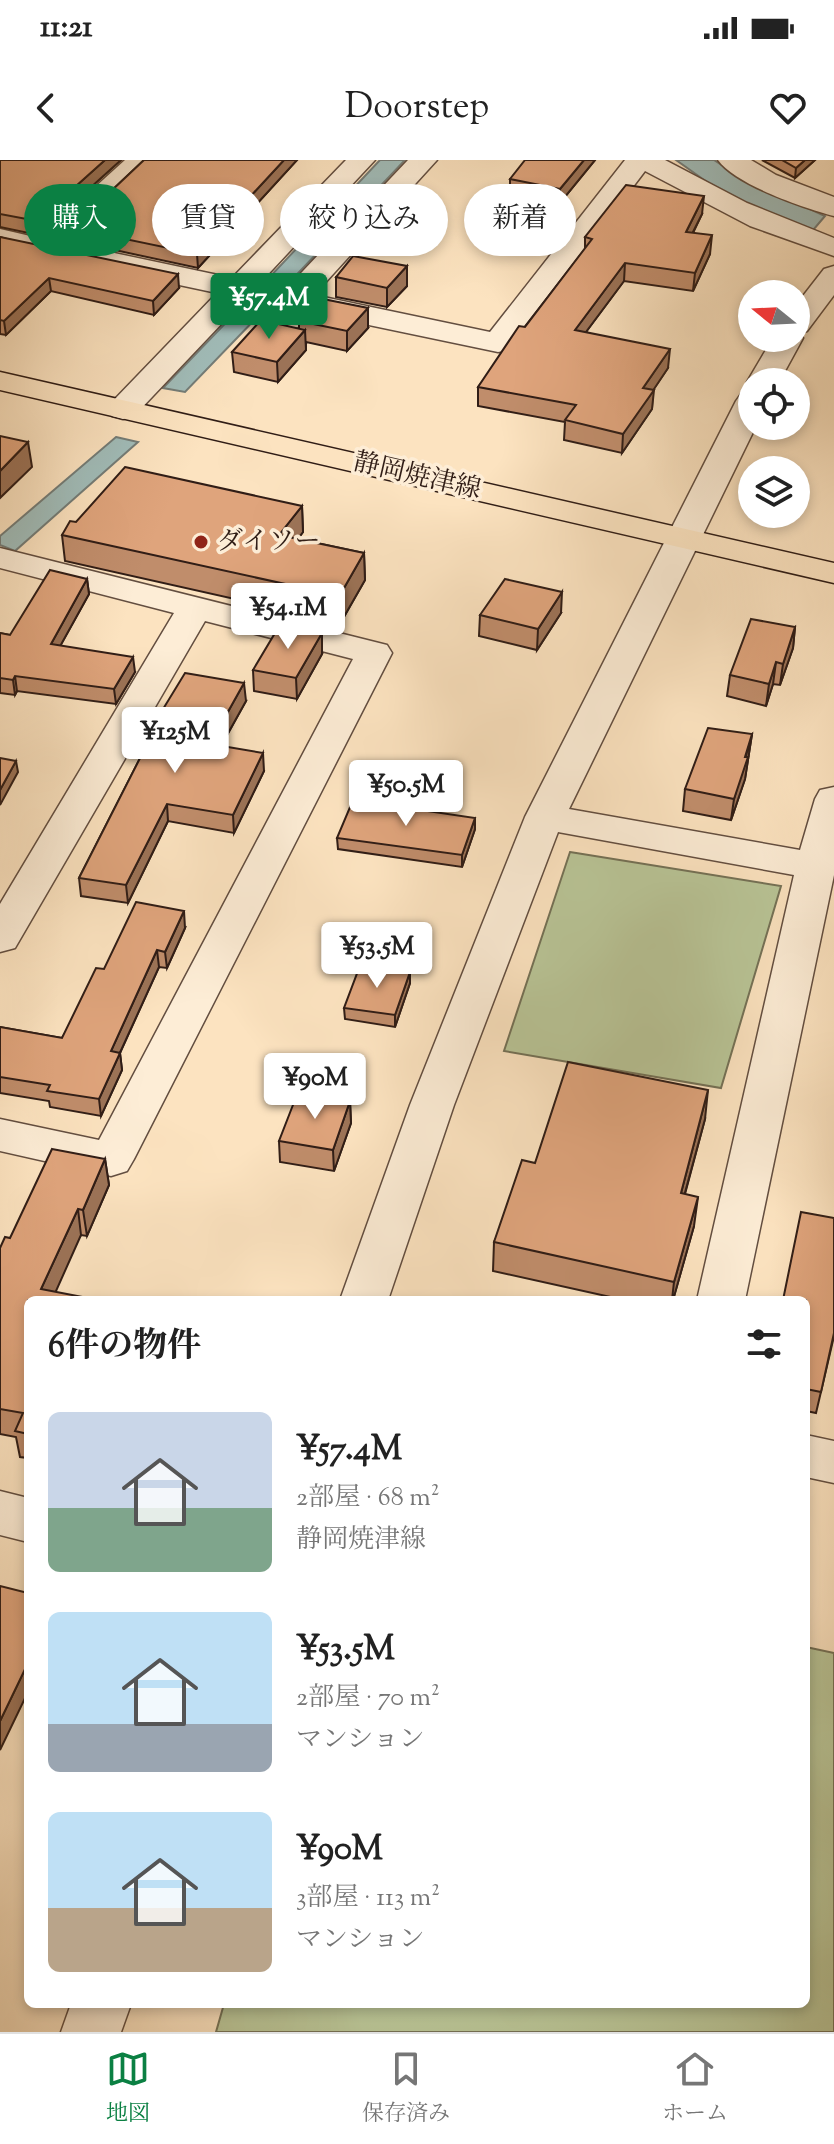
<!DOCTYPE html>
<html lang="ja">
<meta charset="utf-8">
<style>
body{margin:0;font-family:"Sorts Mill Goudy","Noto Serif JP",serif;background:#f2f2f2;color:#222;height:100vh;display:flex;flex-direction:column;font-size:30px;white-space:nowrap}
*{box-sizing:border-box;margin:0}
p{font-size:26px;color:#767676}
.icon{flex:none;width:44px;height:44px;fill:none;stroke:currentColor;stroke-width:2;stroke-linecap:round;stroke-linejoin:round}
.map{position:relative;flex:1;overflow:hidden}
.panel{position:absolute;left:24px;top:1136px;width:786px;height:712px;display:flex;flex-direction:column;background:#fff;border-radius:12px;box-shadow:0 4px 12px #0003}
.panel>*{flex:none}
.top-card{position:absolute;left:24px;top:24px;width:786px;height:72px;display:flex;gap:16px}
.needle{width:52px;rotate:288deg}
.buttons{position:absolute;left:738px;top:120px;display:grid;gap:16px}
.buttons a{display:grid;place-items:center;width:72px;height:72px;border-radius:50%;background:#fff;box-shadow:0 4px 12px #0003;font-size:40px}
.price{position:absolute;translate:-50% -68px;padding:0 18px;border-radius:8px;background:#fff;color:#222;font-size:26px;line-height:52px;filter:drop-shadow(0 2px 4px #0008)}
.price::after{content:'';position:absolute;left:50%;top:48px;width:24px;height:18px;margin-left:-12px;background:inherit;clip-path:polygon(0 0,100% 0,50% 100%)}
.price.on{background:#0b8043;color:#fff}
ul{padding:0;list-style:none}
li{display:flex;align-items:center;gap:24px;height:200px;padding:0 24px}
li span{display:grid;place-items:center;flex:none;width:224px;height:160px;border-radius:12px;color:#555}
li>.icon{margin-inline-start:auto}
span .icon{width:96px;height:96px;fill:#fffc;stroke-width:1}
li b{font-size:34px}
h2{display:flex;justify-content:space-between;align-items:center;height:96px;padding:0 24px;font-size:34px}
.tag{padding:0 28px;border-radius:36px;background:#fff;box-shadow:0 4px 12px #0003;font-size:28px;line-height:72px}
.tag.on{background:#0b8043;color:#fff}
.status{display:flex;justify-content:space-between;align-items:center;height:56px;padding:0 40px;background:#fff;direction:ltr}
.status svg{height:22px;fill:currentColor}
header{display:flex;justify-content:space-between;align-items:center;height:104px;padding:0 24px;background:#fff;font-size:36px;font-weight:600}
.tabs{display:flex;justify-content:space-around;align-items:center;height:112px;border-top:2px solid #e0e0e0;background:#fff;font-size:22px;color:#767676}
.tabs a{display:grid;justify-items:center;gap:4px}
.tabs .on{color:#0b8043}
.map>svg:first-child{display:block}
.green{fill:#b9c597;stroke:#747156;stroke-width:2}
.water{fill:#a1bdba;stroke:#747d78;stroke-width:2}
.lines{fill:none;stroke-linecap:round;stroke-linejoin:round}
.minor-casing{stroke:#634e40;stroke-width:3}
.major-casing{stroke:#301d16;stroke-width:3}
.minor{fill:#fdedd6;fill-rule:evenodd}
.major{fill:#fce3c0;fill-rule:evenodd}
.wall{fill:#c08d6b;stroke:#301d16;stroke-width:2}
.shaded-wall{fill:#9c7357;stroke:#301d16;stroke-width:2}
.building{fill:#dfa47c;stroke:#301d16;stroke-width:2}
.poi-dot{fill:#8f2418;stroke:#fdedd6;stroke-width:3}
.labels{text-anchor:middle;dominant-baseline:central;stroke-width:7;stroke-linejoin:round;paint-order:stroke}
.far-street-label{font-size:26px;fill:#301d16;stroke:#fdedd6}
.far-poi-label{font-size:26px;fill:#301d16;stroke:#fdedd6;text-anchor:start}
</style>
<div class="status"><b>11:21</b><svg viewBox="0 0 49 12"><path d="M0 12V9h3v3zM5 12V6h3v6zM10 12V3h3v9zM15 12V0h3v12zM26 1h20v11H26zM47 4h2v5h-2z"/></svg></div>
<header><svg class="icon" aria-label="back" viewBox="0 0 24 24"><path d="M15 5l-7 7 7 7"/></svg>Doorstep<svg class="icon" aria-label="heart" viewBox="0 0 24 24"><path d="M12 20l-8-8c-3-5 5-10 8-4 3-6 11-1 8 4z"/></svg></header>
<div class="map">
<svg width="834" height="1872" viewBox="0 0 834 1872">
<rect width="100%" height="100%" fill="#fce3c0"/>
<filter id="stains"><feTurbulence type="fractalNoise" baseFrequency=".0025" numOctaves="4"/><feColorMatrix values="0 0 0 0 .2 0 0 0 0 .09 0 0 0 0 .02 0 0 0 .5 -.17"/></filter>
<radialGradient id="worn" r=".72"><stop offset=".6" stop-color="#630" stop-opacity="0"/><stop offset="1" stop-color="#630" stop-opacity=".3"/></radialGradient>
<!-- green -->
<g class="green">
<polygon points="570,692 781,726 721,928 504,891"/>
<polygon points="806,1487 834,1493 834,1872 216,1872 224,1844 806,1844"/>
</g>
<!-- water -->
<g class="water">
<polygon points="380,0 405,0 285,127 265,122"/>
<polygon points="676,0 714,0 740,17 825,56 814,69 802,70 721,32"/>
<polygon points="241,147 263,151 185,232 163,228"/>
<polygon points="116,277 138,282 15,391 0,385 0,376"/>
</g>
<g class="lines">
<defs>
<g id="minor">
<polygon points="125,0 155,0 67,83 232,118 346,0 375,0 259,124 286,129 408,0 437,0 314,135 490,172 625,0 665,0 747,43 834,78 834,96 750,66 645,11 509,190 498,192 245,139 134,256 123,259 112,256 107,249 112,242 217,133 0,87 0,69 39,78"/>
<path d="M 718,0 L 751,0 L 776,15 L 834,37 L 834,56 C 804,48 736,25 718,0 Z"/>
<polygon points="834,106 834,135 807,171 800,173 803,178 779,222 752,222 752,229 747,222 773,178 796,178 796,145 824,109"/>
<polygon points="752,231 752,266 756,266 569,649 800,690 815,639 820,630 834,627 834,715 745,1140 697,1140 794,715 558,672 454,945 388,1140 340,1140 410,945 525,657 736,241 741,234"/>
<polygon points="0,388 387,485 392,493 134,999 127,1011 111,1016 0,991 0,959 99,980 353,499 205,461 15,788 0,792 0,744 174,453 0,408"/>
<polygon points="806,1275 834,1281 834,1323 806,1317"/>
<polygon points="0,1331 28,1338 28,1382 0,1375"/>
<polygon points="71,1844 131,1844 121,1872 61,1872"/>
</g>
<polygon id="major" points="0,212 834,403 834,423 0,230"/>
</defs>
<!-- minor casing -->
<use href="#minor" class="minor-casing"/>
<!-- major casing -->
<use href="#major" class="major-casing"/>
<!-- minor -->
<use href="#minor" class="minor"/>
<!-- major -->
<use href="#major" class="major"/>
</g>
<!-- wall -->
<g class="wall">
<polygon points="0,0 121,0 38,75 0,67"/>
<polygon points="144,0 297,0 198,108 73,81 72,68"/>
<polygon points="595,0 560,43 510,33 510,19"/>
<polygon points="762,0 815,0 795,18"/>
<polygon points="702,54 693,73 710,94 693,131 624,121 586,172 668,208 653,230 652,249 622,293 564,280 565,262 478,246 478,227 585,89 585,77"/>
<polygon points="0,77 179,128 154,155 51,131 6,175 0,174"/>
<polygon points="407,106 407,126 387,147 336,137 336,117"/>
<polygon points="299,161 368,168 347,191 306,182 306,190 278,222 234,212 232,192 299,168"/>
<polygon points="302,346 303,372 298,379 364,393 365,420 337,469 297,459 297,453 65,401 62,375 76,362"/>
<polygon points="87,419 89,434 60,486 135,512 116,544 17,531 15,535 0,533 0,473 10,475"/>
<polygon points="561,453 537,490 479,476 480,455"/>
<polygon points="795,467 793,488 780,525 773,524 766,546 727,536 730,515"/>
<polygon points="322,494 297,539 254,531 253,510"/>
<polygon points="246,541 221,586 264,611 234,673 168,661 128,743 81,736 79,718 160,559 160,554"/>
<polygon points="752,574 745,619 731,660 683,651 685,629"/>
<polygon points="475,658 475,669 462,707 338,689 337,678"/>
<polygon points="185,768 167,808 159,807 120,893 122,910 101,956 50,947 49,941 0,933 0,867 62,878 104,809"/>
<polygon points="410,812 410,823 395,867 345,859 344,848"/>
<polygon points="350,941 351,963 334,1011 280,1002 279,981"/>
<polygon points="705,959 685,1034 694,1066 673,1140 624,1140 493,1111 494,1082 535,1003"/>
<polygon points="105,999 109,1025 87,1076 81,1075 28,1140 28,1298 20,1297 16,1277 0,1274 0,1088"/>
<polygon points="806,1140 834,1176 816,1253 806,1251"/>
</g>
<!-- shaded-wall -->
<g class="shaded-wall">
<polygon points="105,0 121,0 38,75 37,61"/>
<polygon points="284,0 297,0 198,108 197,94"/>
<polygon points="584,0 595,0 560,43 560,29"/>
<polygon points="805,0 815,0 795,18 796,8"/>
<polygon points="704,36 702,54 684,90 686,72"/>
<polygon points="712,75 710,94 693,131 695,113"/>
<polygon points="625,103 624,121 574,188 575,170"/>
<polygon points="407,106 407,126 387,147 387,128"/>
<polygon points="178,114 179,128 154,155 153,141"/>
<polygon points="49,118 51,131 6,175 4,161"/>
<polygon points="368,148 368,168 347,191 347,171"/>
<polygon points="305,170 306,190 278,222 277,202"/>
<polygon points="670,189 668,208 646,241 654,230 652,249 622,293 623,274 643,228"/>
<polygon points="28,282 32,307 0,338 0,311"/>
<polygon points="302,346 303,372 281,401 279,375"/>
<polygon points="364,393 365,420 337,469 336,442"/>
<polygon points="87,419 89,434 53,499 51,484"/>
<polygon points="562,432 561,453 537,490 538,469"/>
<polygon points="795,467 793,488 780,525 783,504"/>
<polygon points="322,473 322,494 297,539 296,518"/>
<polygon points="133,497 135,512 116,544 114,529"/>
<polygon points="776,502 773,524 766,546 769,524"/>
<polygon points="15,516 17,531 15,535 13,520"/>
<polygon points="244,523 246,541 212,602 210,584"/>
<polygon points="752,574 745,619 731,660 734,639"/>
<polygon points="263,593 264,611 234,673 233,655"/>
<polygon points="16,601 18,612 0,645 0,630"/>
<polygon points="167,644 168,661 128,743 126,725"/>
<polygon points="475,658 475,669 462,707 462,695"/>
<polygon points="184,751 185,768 167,808 165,792"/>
<polygon points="157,790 159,807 113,908 111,891"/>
<polygon points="410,812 410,823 395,867 395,855"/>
<polygon points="120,893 122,910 101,956 99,939"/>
<polygon points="708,930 705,959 677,1062 681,1033"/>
<polygon points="350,941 351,963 334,1011 333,990"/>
<polygon points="105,999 109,1025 87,1076 83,1050"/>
<polygon points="698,1037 694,1066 673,1140 672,1140 674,1122"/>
<polygon points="78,1049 81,1075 52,1140 41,1129"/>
<polygon points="28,1503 28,1532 0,1590 0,1561"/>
</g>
<!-- building -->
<g class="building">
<polygon points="0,0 105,0 37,61 0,54"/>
<polygon points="144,0 284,0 197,94 72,68"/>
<polygon points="525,0 584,0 560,29 510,19"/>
<polygon points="782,0 805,0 796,8"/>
<polygon points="626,25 704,36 686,72 712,75 695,113 625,103 575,170 670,189 643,228 654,230 623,274 565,260 576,245 478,227 519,166 525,167 592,79 585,77"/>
<polygon points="0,77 178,114 153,141 49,118 4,161 0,160"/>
<polygon points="353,96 407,106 387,128 336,117"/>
<polygon points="318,138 368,148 347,171 299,161"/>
<polygon points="261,160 305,170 277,202 232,192"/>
<polygon points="0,276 28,282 0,311"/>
<polygon points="125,307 302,346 279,375 364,393 336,442 296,433 299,427 62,375 70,361 76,362"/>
<polygon points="50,410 87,419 51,484 133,497 114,529 15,516 13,520 0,518 0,473 10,475"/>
<polygon points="505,419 562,432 538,469 480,455"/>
<polygon points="751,459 795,467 783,504 776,502 769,524 730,515"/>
<polygon points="281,463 322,473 296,518 253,510"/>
<polygon points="185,513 244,523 210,584 263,593 233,655 167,644 126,725 79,718 162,555 160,554"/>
<polygon points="708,568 752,574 745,597 748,597 734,639 685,629"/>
<polygon points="0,598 16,601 0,630"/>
<polygon points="353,640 475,658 462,695 337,678"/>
<polygon points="136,742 184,751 165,792 157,790 111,891 120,893 99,939 47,931 50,925 0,917 0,867 62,878 96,808 104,809"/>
<polygon points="361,803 410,812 395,855 344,848"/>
<polygon points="568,902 708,930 681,1033 698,1037 674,1122 494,1082 522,1000 535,1003"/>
<polygon points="298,932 350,941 333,990 279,981"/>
<polygon points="52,989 105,999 83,1050 78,1049 41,1129 98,1140 28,1140 28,1274 15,1271 23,1253 0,1249 0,1088 5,1077 10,1078"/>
<polygon points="801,1052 834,1058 834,1173 821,1232 806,1229 806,1140 783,1140"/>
<polygon points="0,1426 28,1433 28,1503 0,1561"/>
</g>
<!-- markers -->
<circle class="poi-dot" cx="201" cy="382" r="8"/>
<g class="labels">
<!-- far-street labels -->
<g class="far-street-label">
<text transform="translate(417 317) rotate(13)">静岡焼津線</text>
</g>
<!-- far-poi labels -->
<g class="far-poi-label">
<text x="217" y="382">ダイソー</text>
</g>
</g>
<rect width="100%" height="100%" filter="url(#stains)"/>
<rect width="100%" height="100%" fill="url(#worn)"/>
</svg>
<div class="buttons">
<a><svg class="needle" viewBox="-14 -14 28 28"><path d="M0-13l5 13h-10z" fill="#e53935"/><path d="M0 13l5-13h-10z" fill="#767676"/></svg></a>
<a><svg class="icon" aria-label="locate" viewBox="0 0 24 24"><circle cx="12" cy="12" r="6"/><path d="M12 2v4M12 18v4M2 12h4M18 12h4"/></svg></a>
<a><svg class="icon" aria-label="layers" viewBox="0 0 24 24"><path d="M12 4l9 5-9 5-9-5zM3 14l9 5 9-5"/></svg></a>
</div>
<b class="price on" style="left:269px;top:181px">¥57.4M</b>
<b class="price" style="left:288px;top:491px">¥54.1M</b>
<b class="price" style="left:175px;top:615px">¥125M</b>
<b class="price" style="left:406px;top:668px">¥50.5M</b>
<b class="price" style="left:377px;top:830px">¥53.5M</b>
<b class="price" style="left:315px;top:961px">¥90M</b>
<div class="top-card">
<a class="tag on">購入</a>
<a class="tag">賃貸</a>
<a class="tag">絞り込み</a>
<a class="tag">新着</a>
</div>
<section class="panel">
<h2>6件の物件<svg class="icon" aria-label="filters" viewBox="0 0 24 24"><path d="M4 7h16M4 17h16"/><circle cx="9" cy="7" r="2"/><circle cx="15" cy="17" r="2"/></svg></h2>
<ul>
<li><span style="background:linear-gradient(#c9d6e8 60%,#7fa58c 0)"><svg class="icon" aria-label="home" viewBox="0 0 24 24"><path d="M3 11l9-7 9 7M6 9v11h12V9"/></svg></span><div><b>¥57.4M</b><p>2部屋 · 68 m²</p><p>静岡焼津線</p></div></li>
<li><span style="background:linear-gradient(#bfe0f5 70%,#9aa5b1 0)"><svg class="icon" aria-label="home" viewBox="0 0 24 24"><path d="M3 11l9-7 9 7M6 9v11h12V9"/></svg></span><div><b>¥53.5M</b><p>2部屋 · 70 m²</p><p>マンション</p></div></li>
<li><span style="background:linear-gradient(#bfe0f5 60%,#b9a48a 0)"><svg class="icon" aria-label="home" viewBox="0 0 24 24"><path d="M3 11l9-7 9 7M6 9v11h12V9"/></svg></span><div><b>¥90M</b><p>3部屋 · 113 m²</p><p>マンション</p></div></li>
</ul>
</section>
</div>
<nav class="tabs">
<a class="on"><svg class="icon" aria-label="map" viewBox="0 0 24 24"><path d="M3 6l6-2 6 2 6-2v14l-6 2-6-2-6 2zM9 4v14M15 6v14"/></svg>地図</a>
<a><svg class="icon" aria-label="saved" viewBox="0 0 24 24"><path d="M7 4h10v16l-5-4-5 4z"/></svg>保存済み</a>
<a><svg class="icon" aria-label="home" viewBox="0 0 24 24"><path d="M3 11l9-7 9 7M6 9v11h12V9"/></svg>ホーム</a>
</nav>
